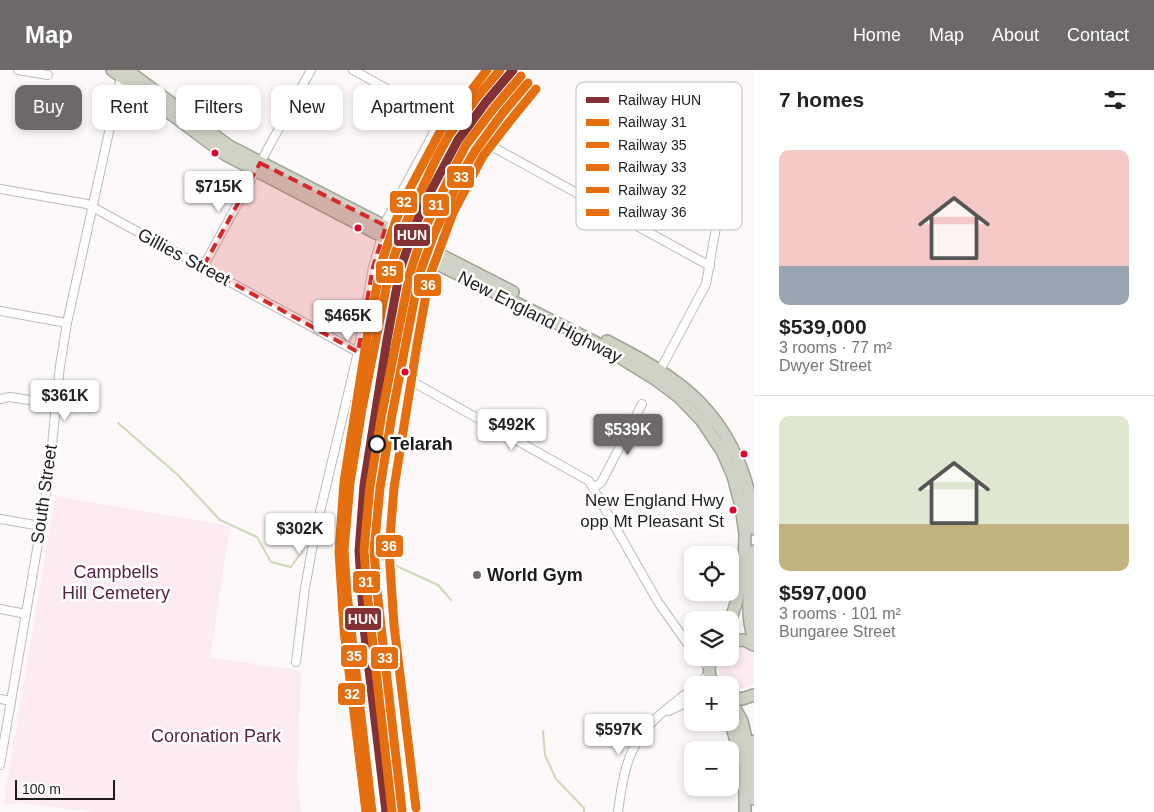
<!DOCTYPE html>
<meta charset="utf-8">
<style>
body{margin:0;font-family:Arial,sans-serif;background:#f6f6f6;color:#222;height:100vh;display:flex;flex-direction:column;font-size:19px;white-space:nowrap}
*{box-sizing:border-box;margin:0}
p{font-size:16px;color:#767676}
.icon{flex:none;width:28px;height:28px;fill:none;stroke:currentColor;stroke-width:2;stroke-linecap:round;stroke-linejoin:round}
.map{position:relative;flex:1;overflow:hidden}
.details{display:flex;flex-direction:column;background:#fff;width:400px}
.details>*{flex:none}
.top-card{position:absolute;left:15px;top:15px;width:475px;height:45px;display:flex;gap:10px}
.buttons{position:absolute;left:684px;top:476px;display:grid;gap:10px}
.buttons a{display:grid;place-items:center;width:55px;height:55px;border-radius:10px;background:#fff;box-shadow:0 2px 8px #0003;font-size:25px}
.scale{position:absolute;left:15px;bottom:12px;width:100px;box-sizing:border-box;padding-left:5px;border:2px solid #1f1b1d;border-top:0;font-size:14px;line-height:18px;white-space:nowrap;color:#1f1b1d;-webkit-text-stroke:4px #fff;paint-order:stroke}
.price{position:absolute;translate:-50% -42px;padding:0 11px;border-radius:5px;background:#fff;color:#222;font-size:16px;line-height:32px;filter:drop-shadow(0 1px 2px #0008)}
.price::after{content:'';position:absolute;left:50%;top:30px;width:15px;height:11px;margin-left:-8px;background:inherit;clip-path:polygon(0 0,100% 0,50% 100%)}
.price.on{background:#6d686a;color:#fff}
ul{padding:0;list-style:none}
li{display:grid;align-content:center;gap:10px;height:265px;padding:0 25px}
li+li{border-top:1px solid #e0e0e0}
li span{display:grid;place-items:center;height:155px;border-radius:10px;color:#555}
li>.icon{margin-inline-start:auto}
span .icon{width:90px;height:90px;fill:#fffc;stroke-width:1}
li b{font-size:21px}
h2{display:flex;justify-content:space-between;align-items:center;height:60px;padding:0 25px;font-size:21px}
.tag{padding:0 18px;border-radius:10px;background:#fff;box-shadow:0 2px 8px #0003;font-size:18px;line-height:45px}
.tag.on{background:#6d686a;color:#fff}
header{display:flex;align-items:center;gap:30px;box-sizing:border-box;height:70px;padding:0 25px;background:#6d686a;color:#fff}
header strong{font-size:24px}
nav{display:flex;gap:28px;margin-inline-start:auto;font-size:18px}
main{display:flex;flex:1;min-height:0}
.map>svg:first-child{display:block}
.green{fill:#fcebf3}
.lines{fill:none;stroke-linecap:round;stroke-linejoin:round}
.stream{stroke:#ced8ba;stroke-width:2}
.minor-casing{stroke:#bebabc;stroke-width:10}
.highway-casing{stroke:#a1a396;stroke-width:14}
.minor{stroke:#fffefe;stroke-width:8}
.highway{stroke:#cfd3c6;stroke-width:11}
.rail-1-casing{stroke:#fff;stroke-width:12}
.rail-2-casing{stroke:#fff;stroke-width:12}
.rail-3-casing{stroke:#fff;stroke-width:12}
.rail-4-casing{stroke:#fff;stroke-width:12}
.rail-5-casing{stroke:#fff;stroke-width:12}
.rail-6-casing{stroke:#fff;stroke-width:12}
.rail-1{stroke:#833134;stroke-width:9}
.rail-2{stroke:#e56e0f;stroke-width:9}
.rail-3{stroke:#e56e0f;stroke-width:9}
.rail-4{stroke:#e56e0f;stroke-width:9}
.rail-5{stroke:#e56e0f;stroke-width:9}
.rail-6{stroke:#e56e0f;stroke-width:9}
.marked{fill:#d62828;fill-opacity:0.2;stroke:#d62828;stroke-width:4;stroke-dasharray:10 6;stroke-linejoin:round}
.bus-dot{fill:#e4002b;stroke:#fff;stroke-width:2}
.stop-dot{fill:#fff;stroke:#1f1b1d;stroke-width:2.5}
.poi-dot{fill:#6d686a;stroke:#fff;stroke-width:2}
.labels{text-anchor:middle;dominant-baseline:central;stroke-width:5;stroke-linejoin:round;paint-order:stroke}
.bus-label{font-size:17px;fill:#1f1b1d;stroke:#fff;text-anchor:end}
.street-label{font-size:18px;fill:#1f1b1d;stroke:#fff}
.stop-label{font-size:18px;font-weight:bold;fill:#1f1b1d;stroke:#fff;text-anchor:start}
.park-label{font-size:18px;fill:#571e3f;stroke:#fff}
.poi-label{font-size:18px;font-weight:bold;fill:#1f1b1d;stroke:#fff;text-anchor:start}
.key{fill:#fff;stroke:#bcbbbb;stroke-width:1}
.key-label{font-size:14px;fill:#1f1b1d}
.line-badge{stroke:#fff;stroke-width:2}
.badge-label{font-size:14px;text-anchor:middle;font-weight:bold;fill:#fff}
</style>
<header>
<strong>Map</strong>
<nav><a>Home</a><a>Map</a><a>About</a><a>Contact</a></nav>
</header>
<main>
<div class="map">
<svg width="754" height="742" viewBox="0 0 754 742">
<rect width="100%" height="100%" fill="#fdf8fa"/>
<!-- green -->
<g class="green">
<polygon points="55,426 230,456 210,587 301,601 297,710 301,742 93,742 23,733 3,735"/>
<path d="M 739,577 L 746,578 L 754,583 L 754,613 C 735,628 711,610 721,588 L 730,588 L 730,580 Z"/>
</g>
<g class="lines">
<!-- stream -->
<g class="stream">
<polyline points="118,353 178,405 220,450 257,467 271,492 291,497 302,481"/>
<polyline points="379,488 438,515 451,530"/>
<polyline points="543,661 545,685 556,709 584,738 584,742"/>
</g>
<defs>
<g id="minor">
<polyline points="18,0 48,5"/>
<polyline points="491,76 710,196"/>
<polyline points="0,119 87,134 358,282"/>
<polyline points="435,190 432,199 411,300 411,309 413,312 589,411 658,532 692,580"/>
<polyline points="203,197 311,0"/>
<polyline points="0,241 67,253"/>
<polyline points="658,304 706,214 721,129 718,116 722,95"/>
<polyline points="0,329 10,327 55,334"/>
<polyline points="594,417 601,413 642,334"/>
<polyline points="0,449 41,456"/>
<polyline points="0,539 26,544"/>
<polyline points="699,588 709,597"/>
<path d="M 296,592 L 305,518 L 315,463 L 358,282 L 373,197 L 387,149 L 431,68 C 436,56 437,50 427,41 L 353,0"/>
<polyline points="698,615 709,604"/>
<polyline points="0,629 11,631"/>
<polyline points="669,641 692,630"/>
<polyline points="0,695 41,456 49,404 60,296 67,253 121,7"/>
<path d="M 618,742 C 621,719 625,691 637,672 C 650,649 672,635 692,619"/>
</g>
<g id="highway">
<polyline points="112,0 226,85 393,172 595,272 655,309 679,327 702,351 722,381 733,406 741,436 745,464 744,494 737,530 730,552"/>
<polyline points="127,0 229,76 513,222"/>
<path d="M 607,271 C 630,283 655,296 676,312 C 723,346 751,401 754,459"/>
<path d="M 754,481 C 751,510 744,541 754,569"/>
<polyline points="730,571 744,570 754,575"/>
<path d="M 712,588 C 708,598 708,605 714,615"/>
<polyline points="730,627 742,629 754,625"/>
<polyline points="730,630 742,651 745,664 745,742"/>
<polyline points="730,650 736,671 739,690"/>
<polyline points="754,671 754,729"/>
</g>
</defs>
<!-- minor casing -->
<use href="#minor" class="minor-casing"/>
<!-- highway casing -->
<use href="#highway" class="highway-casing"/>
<!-- minor -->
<use href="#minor" class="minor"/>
<!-- highway -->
<use href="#highway" class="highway"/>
<defs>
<polyline id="rail-1" points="386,742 364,558 359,481 364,415 387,270 400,200 415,156 426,130 458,70 486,32 513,0"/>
<polyline id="rail-2" points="392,741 367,522 364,480 370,416 382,343 410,203 424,160 455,96 466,75 494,38 521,6"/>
<polyline id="rail-3" points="372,742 347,524 344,480 350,413 362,339 390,198 406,153 437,87 449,65 478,26 500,0"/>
<polyline id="rail-4" points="402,740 377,521 374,480 380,418 392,345 419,205 434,164 464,100 475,81 502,44 528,13"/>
<polyline id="rail-5" points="366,742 344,560 339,482 344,412 367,267 381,194 396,150 408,122 441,60 487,0"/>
<polyline id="rail-6" points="416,738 394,555 389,481 394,418 417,275 429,208 453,143 483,86 510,51 536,19"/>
</defs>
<!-- rail-1 casing -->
<use href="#rail-1" class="rail-1-casing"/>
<!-- rail-2 casing -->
<use href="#rail-2" class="rail-2-casing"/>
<!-- rail-3 casing -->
<use href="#rail-3" class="rail-3-casing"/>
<!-- rail-4 casing -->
<use href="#rail-4" class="rail-4-casing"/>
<!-- rail-5 casing -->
<use href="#rail-5" class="rail-5-casing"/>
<!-- rail-6 casing -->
<use href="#rail-6" class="rail-6-casing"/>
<!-- rail-1 -->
<use href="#rail-1" class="rail-1"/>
<!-- rail-2 -->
<use href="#rail-2" class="rail-2"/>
<!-- rail-3 -->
<use href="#rail-3" class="rail-3"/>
<!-- rail-4 -->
<use href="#rail-4" class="rail-4"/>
<!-- rail-5 -->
<use href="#rail-5" class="rail-5"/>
<!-- rail-6 -->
<use href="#rail-6" class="rail-6"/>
</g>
<!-- marked area -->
<path class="marked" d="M 260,93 L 386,156 L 373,197 L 358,282 L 203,197 Z"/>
<!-- markers -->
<g class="bus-dot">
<circle cx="215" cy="83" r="4.5"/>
<circle cx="358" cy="158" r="4.5"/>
<circle cx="405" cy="302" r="4.5"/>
<circle cx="744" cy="384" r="4.5"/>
<circle cx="733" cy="440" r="4.5"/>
</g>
<circle class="stop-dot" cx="377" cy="374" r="8"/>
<circle class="poi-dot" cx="477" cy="505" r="5"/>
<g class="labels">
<!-- bus labels -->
<g class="bus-label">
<text x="724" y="430">New England Hwy<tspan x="724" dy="21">opp Mt Pleasant St</tspan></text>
</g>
<!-- street labels -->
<g class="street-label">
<text transform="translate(184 187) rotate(28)">Gillies Street</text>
<text transform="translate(540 247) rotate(27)">New England Highway</text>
<text transform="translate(44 424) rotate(-82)">South Street</text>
</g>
<!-- stop labels -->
<g class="stop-label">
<text x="390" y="374">Telarah</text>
</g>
<!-- park labels -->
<g class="park-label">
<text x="116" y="502">Campbells<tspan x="116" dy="21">Hill Cemetery</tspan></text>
<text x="216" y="666">Coronation Park</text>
</g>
<!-- poi labels -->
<g class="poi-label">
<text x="487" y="505">World Gym</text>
</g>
</g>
<!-- legend -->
<rect x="576" y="12" width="166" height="148" rx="8" class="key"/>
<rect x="586" y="27" width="23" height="6" fill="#833134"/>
<rect x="586" y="49" width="23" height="7" fill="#e56e0f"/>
<rect x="586" y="72" width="23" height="6" fill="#e56e0f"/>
<rect x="586" y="94" width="23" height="7" fill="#e56e0f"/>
<rect x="586" y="117" width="23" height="6" fill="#e56e0f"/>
<rect x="586" y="139" width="23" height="7" fill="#e56e0f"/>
<g class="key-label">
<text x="618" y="35">Railway HUN</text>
<text x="618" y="57">Railway 31</text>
<text x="618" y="80">Railway 35</text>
<text x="618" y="102">Railway 33</text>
<text x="618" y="125">Railway 32</text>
<text x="618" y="147">Railway 36</text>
</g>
<g class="line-badge">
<rect x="446" y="95" width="29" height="24" rx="5" fill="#e56e0f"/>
<rect x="389" y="120" width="29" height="24" rx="5" fill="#e56e0f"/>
<rect x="422" y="123" width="28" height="24" rx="5" fill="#e56e0f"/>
<rect x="393" y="153" width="38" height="24" rx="5" fill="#833134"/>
<rect x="375" y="190" width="29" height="24" rx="5" fill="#e56e0f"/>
<rect x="413" y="203" width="29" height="24" rx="5" fill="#e56e0f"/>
<rect x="375" y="464" width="29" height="24" rx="5" fill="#e56e0f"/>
<rect x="352" y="500" width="29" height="24" rx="5" fill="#e56e0f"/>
<rect x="344" y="537" width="38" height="24" rx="5" fill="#833134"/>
<rect x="340" y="574" width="28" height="24" rx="5" fill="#e56e0f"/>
<rect x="370" y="576" width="29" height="24" rx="5" fill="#e56e0f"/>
<rect x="337" y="612" width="29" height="24" rx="5" fill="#e56e0f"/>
</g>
<g class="badge-label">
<text x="461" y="112">33</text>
<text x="404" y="137">32</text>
<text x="436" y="140">31</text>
<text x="412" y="170">HUN</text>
<text x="389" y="206">35</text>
<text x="428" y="220">36</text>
<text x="389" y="481">36</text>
<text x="366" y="517">31</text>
<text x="363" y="554">HUN</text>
<text x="354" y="591">35</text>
<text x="385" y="593">33</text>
<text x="352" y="629">32</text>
</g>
</svg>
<div class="buttons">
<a><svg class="icon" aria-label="locate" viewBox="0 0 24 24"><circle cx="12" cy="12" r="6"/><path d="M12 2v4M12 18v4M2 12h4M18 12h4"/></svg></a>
<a><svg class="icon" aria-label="layers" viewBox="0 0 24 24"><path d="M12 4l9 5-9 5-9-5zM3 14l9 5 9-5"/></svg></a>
<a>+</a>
<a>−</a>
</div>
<div class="scale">100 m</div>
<b class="price" style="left:219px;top:143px">$715K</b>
<b class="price" style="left:348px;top:272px">$465K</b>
<b class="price" style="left:65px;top:352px">$361K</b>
<b class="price" style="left:512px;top:381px">$492K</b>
<b class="price on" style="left:628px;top:386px">$539K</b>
<b class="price" style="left:300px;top:485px">$302K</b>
<b class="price" style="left:619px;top:686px">$597K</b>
<div class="top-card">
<a class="tag on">Buy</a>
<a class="tag">Rent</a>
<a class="tag">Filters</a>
<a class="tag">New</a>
<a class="tag">Apartment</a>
</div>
</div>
<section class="details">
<h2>7 homes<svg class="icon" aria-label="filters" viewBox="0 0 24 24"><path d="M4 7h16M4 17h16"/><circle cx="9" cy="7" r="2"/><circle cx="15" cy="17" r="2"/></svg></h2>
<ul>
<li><span style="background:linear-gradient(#f6c9c9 75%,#9aa5b1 0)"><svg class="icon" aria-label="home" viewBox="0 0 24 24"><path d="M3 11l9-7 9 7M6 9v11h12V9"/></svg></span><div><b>$539,000</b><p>3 rooms · 77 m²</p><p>Dwyer Street</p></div></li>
<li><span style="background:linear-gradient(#dfe7d0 70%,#c2b280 0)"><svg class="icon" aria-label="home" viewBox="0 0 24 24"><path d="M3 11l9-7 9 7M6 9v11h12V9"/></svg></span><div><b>$597,000</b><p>3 rooms · 101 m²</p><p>Bungaree Street</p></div></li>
</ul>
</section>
</main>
